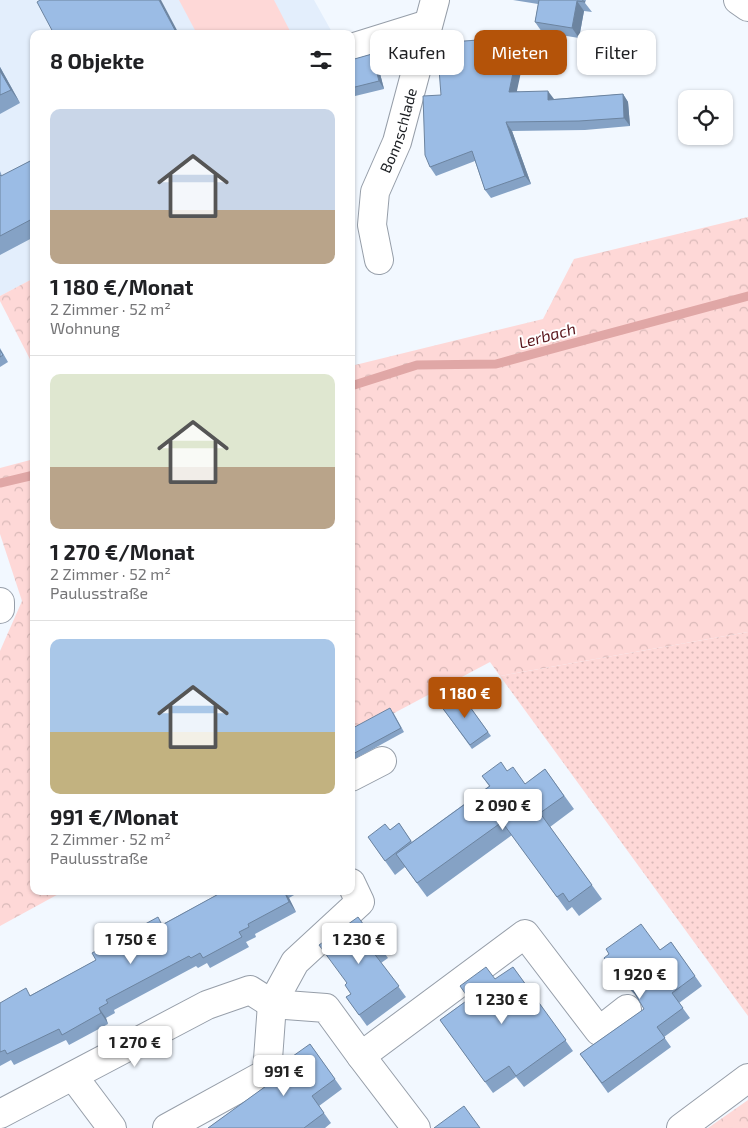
<!DOCTYPE html>
<html lang="de">
<meta charset="utf-8">
<style>
body{margin:0;font-family:"Exo 2",sans-serif;background:#f6f6f6;color:#202124;height:100vh;display:flex;flex-direction:column;font-size:19px;white-space:nowrap}
*{box-sizing:border-box;margin:0}
p{font-size:16px;color:#757577}
.icon{flex:none;width:28px;height:28px;fill:none;stroke:currentColor;stroke-width:2;stroke-linecap:round;stroke-linejoin:round}
.map{position:relative;flex:1;overflow:hidden}
.panel{position:absolute;left:30px;top:30px;width:325px;height:865px;display:flex;flex-direction:column;background:#fff;border-radius:10px;box-shadow:0 1px 4px #0004}
.panel>*{flex:none}
.top-card{position:absolute;left:370px;top:30px;width:302px;height:45px;display:flex;gap:10px}
.controls{position:absolute;left:678px;top:90px;display:grid;gap:10px}
.controls a{display:grid;place-items:center;width:55px;height:55px;border-radius:10px;background:#fff;box-shadow:0 1px 4px #0004;font-size:25px}
.price{position:absolute;translate:-50% -42px;padding:0 11px;border-radius:5px;background:#fff;color:#222;font-size:16px;line-height:32px;filter:drop-shadow(0 1px 2px #0008)}
.price::after{content:'';position:absolute;left:50%;top:30px;width:15px;height:11px;margin-left:-8px;background:inherit;clip-path:polygon(0 0,100% 0,50% 100%)}
.price.current{background:#b45309;color:#fff}
ul{padding:0;list-style:none}
li{display:grid;align-content:center;gap:10px;height:265px;padding:0 20px}
li+li{border-top:1px solid #e0e0e0}
li span{display:grid;place-items:center;height:155px;border-radius:10px;color:#555}
li>.icon{margin-inline-start:auto}
span .icon{width:90px;height:90px;fill:#fffc;stroke-width:1}
li b{font-size:21px}
h2{display:flex;justify-content:space-between;align-items:center;height:60px;padding:0 20px;font-size:21px}
.chip{padding:0 18px;border-radius:10px;background:#fff;box-shadow:0 1px 4px #0004;font-size:18px;line-height:45px}
.chip.current{background:#b45309;color:#fff}
.map>svg:first-child{display:block}
.built{fill:#e3eefc}
.grass{fill:url(#grass-dots)}
.forest{fill:url(#forest-crowns)}
.garden{fill:#fed8d7}
.lines{fill:none;stroke-linecap:round;stroke-linejoin:round}
.stream{stroke:#e0a7a6;stroke-width:9}
.minor-casing{stroke:#969ea9;stroke-width:30}
.minor{stroke:#fff;stroke-width:28}
.wall{fill:#85a2c5}
.shaded-wall{fill:#6c84a0}
.building{fill:#9bbce5;stroke:#6c84a0}
.labels{text-anchor:middle;dominant-baseline:central;stroke-width:4;stroke-linejoin:round;paint-order:stroke}
.street-label{font-size:15px;fill:#1b1e22;stroke:#fff}
.water-label{font-size:16px;font-style:italic;fill:#59151b;stroke:#fff}
</style>
<div class="map">
<svg width="748" height="1128" viewBox="0 0 748 1128">
<defs>
<pattern id="grass-dots" width="8" height="8" patternUnits="userSpaceOnUse" patternTransform="scale(1.25)"><rect width="8" height="8" fill="#fed8d7"/><path d="M2 2h.1M6 6h.1" fill="none" stroke="#d9b9b8" stroke-width="1.8" stroke-linecap="round"/></pattern>
<pattern id="forest-crowns" width="20" height="18" patternUnits="userSpaceOnUse" patternTransform="scale(1.25)"><rect width="20" height="18" fill="#fed8d7"/><path d="M2 6a3 3 0 1 1 6 0M12 15a3 3 0 1 1 6 0" fill="none" stroke="#d9b9b8"/></pattern>
</defs>
<rect width="100%" height="100%" fill="#f2f8ff"/>
<!-- built -->
<polygon class="built" points="0,0 314,0 333,34 34,34 34,278 0,296"/>
<!-- grass -->
<polygon class="grass" points="748,632 748,1016 500,676"/>
<!-- forest -->
<g class="forest">
<polygon points="748,217 748,632 500,676 490,662 351,736 351,366 543,319 574,259"/>
<polygon points="34,278 34,367 0,301 0,296"/>
<polygon points="34,459 34,891 64,891 0,926 0,651 22,601 0,534 0,468"/>
<polygon points="748,1100 748,1128 708,1128"/>
</g>
<!-- garden -->
<polygon class="garden" points="179,0 274,0 291,33 197,34"/>
<g class="lines">
<!-- stream -->
<g class="stream">
<polyline points="351,386 417,365 496,364 748,296"/>
<polyline points="0,483 34,475"/>
</g>
<defs>
<g id="minor">
<polyline points="738,0 748,7"/>
<polyline points="351,48 428,24"/>
<path id="s1" d="M 379,260 L 372,225 L 375,192 L 397,142 L 435,0"/>
<polyline points="0,602 0,609"/>
<polyline points="351,777 382,761"/>
<polyline points="361,1056 416,1128"/>
<polyline points="73,1076 112,1128"/>
<polyline points="0,1114 207,1005 250,990 272,1004 326,1008 361,1056 525,934 599,1031 627,1009"/>
<polyline points="167,1128 267,1073 272,1004 295,962 360,902 351,883"/>
<polyline points="681,1128 748,1078"/>
</g>
</defs>
<!-- minor casing -->
<use href="#minor" class="minor-casing"/>
<!-- minor -->
<use href="#minor" class="minor"/>
</g>
<!-- wall -->
<g class="wall">
<polygon points="513,0 586,0 585,3 592,12 584,11 579,38 542,32 535,22 538,4"/>
<polygon points="372,54 377,62 384,89 351,97 351,60"/>
<polygon points="524,58 516,91 554,99 623,94 628,102 630,126 585,130 512,131 531,184 491,198 485,190 475,161 436,176 430,167 441,95"/>
<polygon points="0,67 20,103 0,114"/>
<polygon points="34,159 34,237 0,255 0,171 2,176"/>
<polygon points="0,348 8,362 0,367"/>
<polygon points="460,693 491,736 472,749 441,706"/>
<polygon points="393,712 404,732 351,761 351,729"/>
<polygon points="545,769 574,809 550,827 602,899 579,916 572,907 567,911 512,835 427,897 405,867 395,875 368,837 390,830 399,823 412,842 489,786 482,776 507,771 525,784"/>
<polygon points="224,891 301,891 289,898 296,912 255,934 256,937 246,942 249,947 210,968 207,963 198,968 196,966 114,1010 115,1013 106,1018 108,1024 69,1045 66,1040 14,1065 11,1060 0,1066 0,1003 31,995"/>
<polygon points="358,917 388,958 381,963 406,997 367,1026 346,997 351,994"/>
<polygon points="671,942 702,986 679,1003 690,1018 664,1037 671,1047 608,1093 580,1054 644,1009 636,996 625,984 623,985 604,958 660,950"/>
<polygon points="513,967 573,1051 524,1087 516,1077 493,1093 440,1020"/>
<polygon points="310,1044 342,1089 319,1106 331,1123 325,1128 208,1128 291,1068"/>
</g>
<!-- shaded-wall -->
<g class="shaded-wall">
<polygon points="159,0 161,0 179,34 177,34"/>
<polygon points="577,1 584,11 579,38 572,28"/>
<polygon points="518,49 524,58 515,100 509,92"/>
<polygon points="372,54 377,62 384,89 379,81"/>
<polygon points="0,67 20,103 11,90 0,71"/>
<polygon points="548,91 554,99 548,100"/>
<polygon points="623,94 628,102 630,126 624,118"/>
<polygon points="506,122 512,131 531,184 525,176"/>
<polygon points="284,891 289,898 296,912 289,902"/>
<polygon points="99,1008 106,1018 108,1024 101,1013"/>
</g>
<!-- building -->
<g class="building">
<polygon points="40,0 159,0 177,34 54,34 37,2"/>
<polygon points="539,0 582,0 585,2 577,1 572,28 535,22"/>
<polygon points="478,40 518,49 509,92 548,91 548,100 623,94 624,118 579,121 506,122 525,176 485,190 472,151 430,167 425,155 423,96 441,95 437,43"/>
<polygon points="372,54 379,81 351,88 351,60"/>
<polygon points="0,71 11,90 0,95"/>
<polygon points="34,159 34,218 0,236 0,175 1,176"/>
<polygon points="0,350 3,355 0,357"/>
<polygon points="460,693 488,732 470,745 441,706"/>
<polygon points="390,708 401,728 351,755 351,729"/>
<polygon points="501,762 507,771 513,767 525,784 545,769 564,796 540,813 592,885 569,902 563,893 557,897 502,822 417,883 396,854 490,786 482,776"/>
<polygon points="399,823 411,841 385,861 368,837 385,824 390,830"/>
<polygon points="224,891 284,891 289,902 248,924 249,927 239,932 242,937 203,958 200,953 191,958 189,956 106,1000 108,1003 99,1008 101,1013 62,1035 59,1029 7,1054 5,1050 0,1052 0,1003 26,988 30,996 96,960 92,953 158,917 162,925"/>
<polygon points="358,917 380,947 373,952 399,986 359,1015 346,997 351,994 345,985 347,983 319,945"/>
<polygon points="641,924 660,950 671,942 695,976 672,993 683,1008 657,1027 665,1038 602,1083 580,1054 644,1009 633,990 618,974 617,975 604,958 609,954 606,949"/>
<polygon points="486,967 495,979 513,967 566,1040 516,1076 509,1066 485,1082 440,1020 469,999 460,986"/>
<polygon points="310,1044 335,1079 312,1096 324,1113 304,1128 208,1128 291,1068 286,1061"/>
<polygon points="464,1106 480,1128 434,1128"/>
</g>
<g class="labels">
<!-- street labels -->
<g class="street-label">
<text stroke="none"><textPath href="#s1" startOffset="135">Bonnschlade</textPath></text>
</g>
<!-- water labels -->
<g class="water-label">
<text transform="translate(547 335) rotate(-15)">Lerbach</text>
</g>
</g>
</svg>
<div class="controls">
<a><svg class="icon" aria-label="locate" viewBox="0 0 24 24"><circle cx="12" cy="12" r="6"/><path d="M12 2v4M12 18v4M2 12h4M18 12h4"/></svg></a>
</div>
<b class="price current" style="left:465px;top:719px">1 180 €</b>
<b class="price" style="left:503px;top:831px">2 090 €</b>
<b class="price" style="left:131px;top:965px">1 750 €</b>
<b class="price" style="left:359px;top:965px">1 230 €</b>
<b class="price" style="left:640px;top:1000px">1 920 €</b>
<b class="price" style="left:502px;top:1025px">1 230 €</b>
<b class="price" style="left:135px;top:1068px">1 270 €</b>
<b class="price" style="left:284px;top:1097px">991 €</b>
<div class="top-card">
<a class="chip">Kaufen</a>
<a class="chip current">Mieten</a>
<a class="chip">Filter</a>
</div>
<section class="panel">
<h2>8 Objekte<svg class="icon" aria-label="filters" viewBox="0 0 24 24"><path d="M4 7h16M4 17h16"/><circle cx="9" cy="7" r="2"/><circle cx="15" cy="17" r="2"/></svg></h2>
<ul>
<li><span style="background:linear-gradient(#c9d6e8 65%,#b9a48a 0)"><svg class="icon" aria-label="home" viewBox="0 0 24 24"><path d="M3 11l9-7 9 7M6 9v11h12V9"/></svg></span><div><b>1 180 €/Monat</b><p>2 Zimmer · 52 m²</p><p>Wohnung</p></div></li>
<li><span style="background:linear-gradient(#dfe7d0 60%,#b9a48a 0)"><svg class="icon" aria-label="home" viewBox="0 0 24 24"><path d="M3 11l9-7 9 7M6 9v11h12V9"/></svg></span><div><b>1 270 €/Monat</b><p>2 Zimmer · 52 m²</p><p>Paulusstraße</p></div></li>
<li><span style="background:linear-gradient(#a9c7e8 60%,#c2b280 0)"><svg class="icon" aria-label="home" viewBox="0 0 24 24"><path d="M3 11l9-7 9 7M6 9v11h12V9"/></svg></span><div><b>991 €/Monat</b><p>2 Zimmer · 52 m²</p><p>Paulusstraße</p></div></li>
</ul>
</section>
</div>
